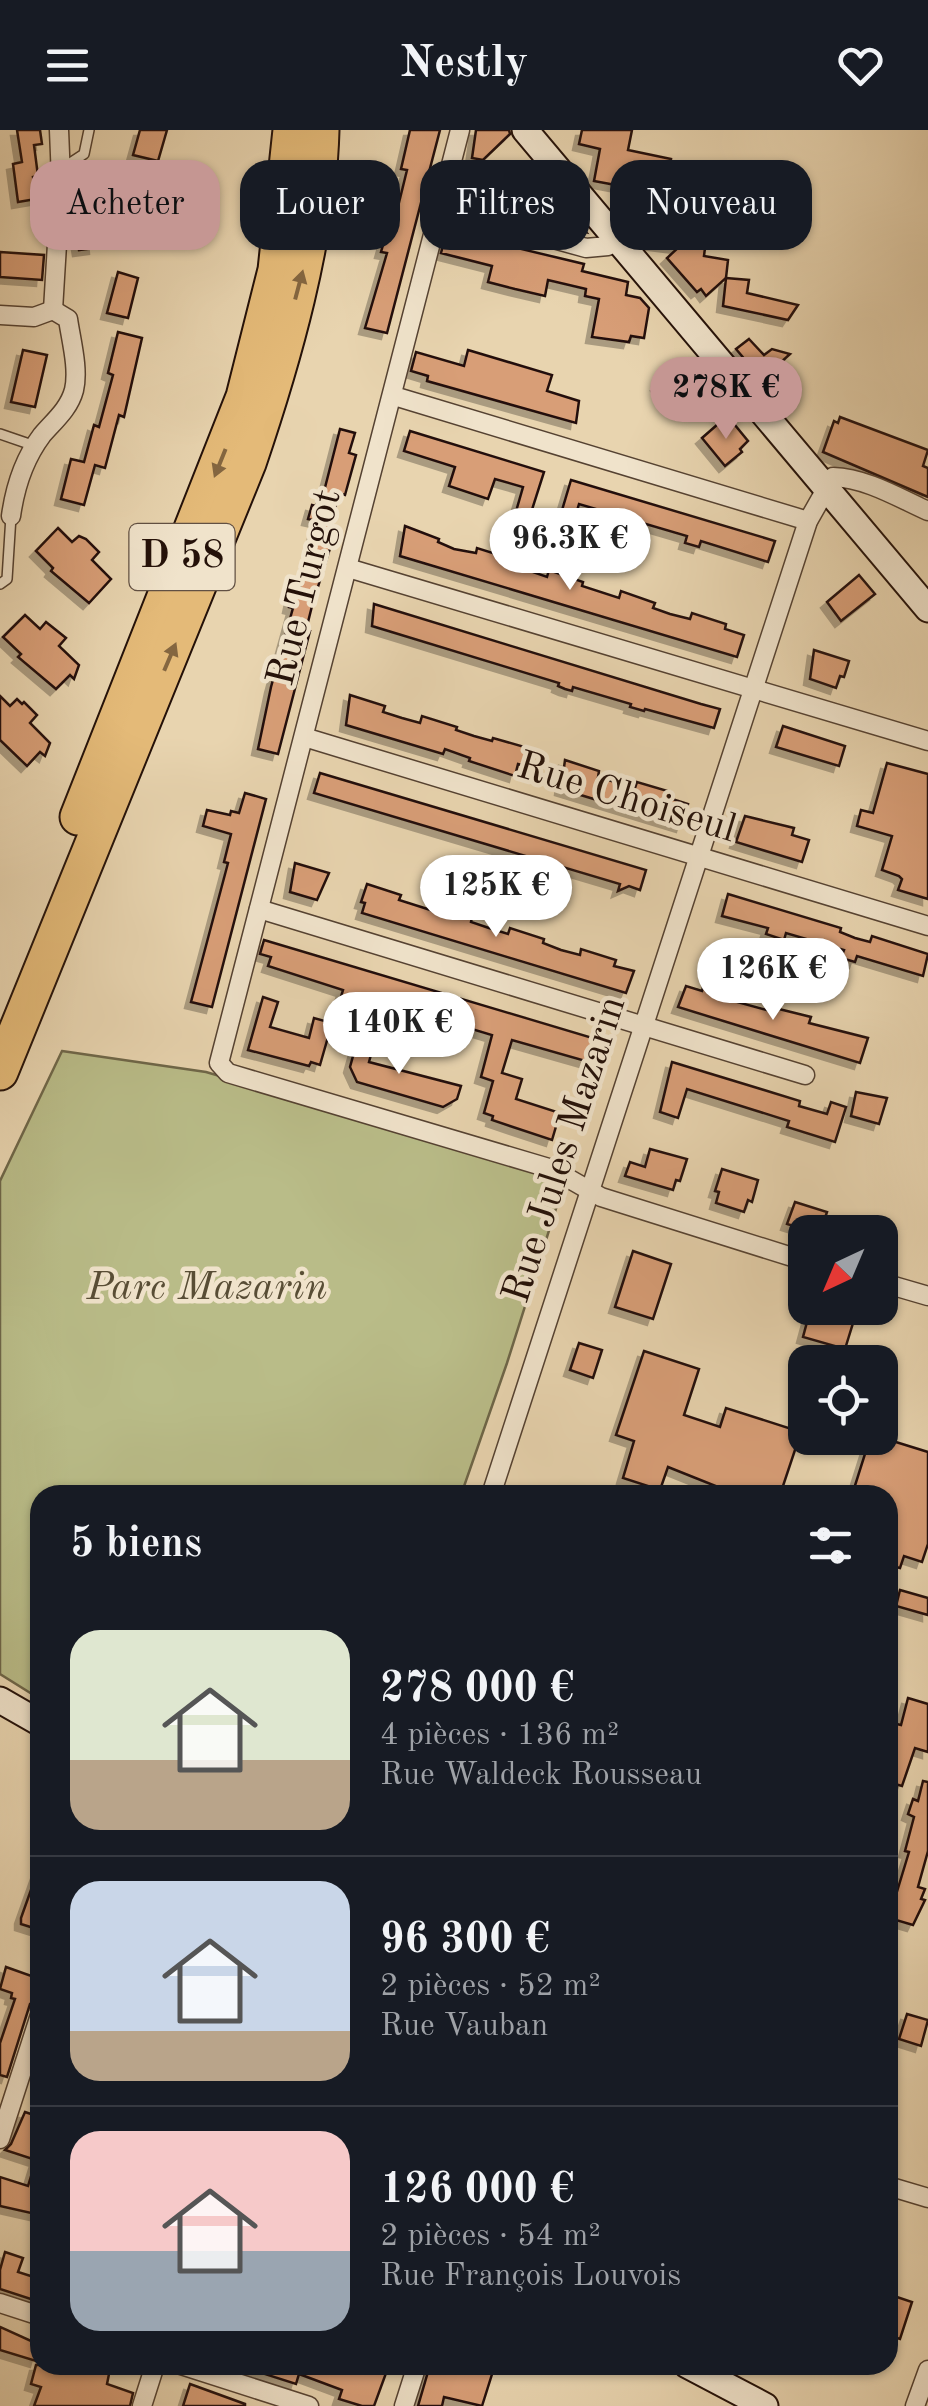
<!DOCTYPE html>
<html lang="fr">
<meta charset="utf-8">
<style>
body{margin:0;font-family:"Old Standard TT",serif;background:#20242c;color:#f1f3f6;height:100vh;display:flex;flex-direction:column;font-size:38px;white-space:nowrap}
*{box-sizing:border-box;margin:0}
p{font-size:32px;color:#9ea1a6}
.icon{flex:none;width:55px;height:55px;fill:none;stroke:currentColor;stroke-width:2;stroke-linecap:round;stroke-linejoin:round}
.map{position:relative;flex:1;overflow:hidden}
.sheet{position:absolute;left:30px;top:1355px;width:868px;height:890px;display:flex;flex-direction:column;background:#171b24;border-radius:30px;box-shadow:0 2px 8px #0004}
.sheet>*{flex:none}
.top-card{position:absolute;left:30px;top:30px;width:870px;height:90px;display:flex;gap:20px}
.needle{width:65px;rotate:224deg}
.tools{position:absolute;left:788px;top:1085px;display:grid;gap:20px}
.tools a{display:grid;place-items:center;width:110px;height:110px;border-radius:20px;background:#171b24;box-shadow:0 2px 8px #0004;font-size:50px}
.price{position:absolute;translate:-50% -85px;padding:0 22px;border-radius:35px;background:#fff;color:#222;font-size:32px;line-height:65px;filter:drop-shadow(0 2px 5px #0008)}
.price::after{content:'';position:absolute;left:50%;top:60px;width:30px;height:22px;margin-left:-15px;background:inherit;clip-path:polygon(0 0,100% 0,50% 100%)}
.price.active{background:#c59692;color:#111}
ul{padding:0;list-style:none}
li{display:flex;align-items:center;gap:30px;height:250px;padding:0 40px}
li+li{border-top:2px solid #363941}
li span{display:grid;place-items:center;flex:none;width:280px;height:200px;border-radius:30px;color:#555}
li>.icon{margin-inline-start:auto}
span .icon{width:120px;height:120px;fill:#fffc;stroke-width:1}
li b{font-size:42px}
h2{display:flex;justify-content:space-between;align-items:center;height:120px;padding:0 40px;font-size:42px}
.tag{padding:0 35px;border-radius:30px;background:#171b24;box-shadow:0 2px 8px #0004;font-size:35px;line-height:90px}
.tag.active{background:#c59692;color:#111}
header{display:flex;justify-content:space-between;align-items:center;height:130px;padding:0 40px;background:#171b24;font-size:45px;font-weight:600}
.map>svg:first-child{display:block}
.green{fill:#b9bc88;stroke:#6e6648;stroke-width:2.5}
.building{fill:#d89e77;stroke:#241109;stroke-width:2.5;filter:url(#shadow)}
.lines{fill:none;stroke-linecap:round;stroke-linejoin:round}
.lane-casing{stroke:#554232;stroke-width:12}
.street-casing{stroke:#554232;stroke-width:21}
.secondary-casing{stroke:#241109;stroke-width:29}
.highway-casing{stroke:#241109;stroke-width:39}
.lane{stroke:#f0e3cb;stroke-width:9}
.street{stroke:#f0e3cb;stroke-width:18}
.secondary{stroke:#f0e3cb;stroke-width:25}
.highway{stroke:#e4ba78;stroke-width:35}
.oneway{fill:#846640}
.labels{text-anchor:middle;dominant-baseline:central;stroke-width:9;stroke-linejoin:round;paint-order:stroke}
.shield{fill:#f0e3cb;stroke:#615043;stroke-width:2.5}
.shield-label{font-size:38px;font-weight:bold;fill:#241109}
.street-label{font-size:40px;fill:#241109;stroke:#f0e3cb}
.park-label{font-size:40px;font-style:italic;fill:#584d35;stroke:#f0e3cb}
</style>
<header><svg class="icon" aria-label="menu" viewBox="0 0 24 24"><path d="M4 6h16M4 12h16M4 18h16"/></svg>Nestly<svg class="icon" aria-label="heart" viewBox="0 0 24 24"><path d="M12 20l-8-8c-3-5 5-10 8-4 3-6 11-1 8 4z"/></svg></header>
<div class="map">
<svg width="928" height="2276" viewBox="0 0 928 2276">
<defs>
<filter id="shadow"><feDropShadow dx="-6" dy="6" stdDeviation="0" flood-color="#0004"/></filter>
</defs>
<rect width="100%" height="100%" fill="#e8d4af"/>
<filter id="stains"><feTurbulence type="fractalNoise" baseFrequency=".002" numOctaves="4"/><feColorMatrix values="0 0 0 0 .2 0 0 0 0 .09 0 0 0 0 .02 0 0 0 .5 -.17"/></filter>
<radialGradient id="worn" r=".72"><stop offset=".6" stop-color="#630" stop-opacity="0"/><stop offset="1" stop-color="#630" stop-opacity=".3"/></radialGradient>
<!-- green -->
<polygon class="green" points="62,921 206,942 566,1047 507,1233 461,1365 40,1365 40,1569 0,1544 0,1051"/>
<!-- building -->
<g class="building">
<polygon points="17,0 40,0 42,14 34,15 38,46 33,47 36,69 18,72 13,34 22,32"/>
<polygon points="140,0 167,0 158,31 133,25"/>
<polygon points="410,0 440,0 387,203 365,198 387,123 381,122 385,108 390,109 407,40 401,39"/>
<polygon points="476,0 509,0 510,4 483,30 472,28"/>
<polygon points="582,0 632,0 628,20 671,29 667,57 622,49 621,56 594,51 600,19 579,14"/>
<polygon points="533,39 547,56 520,78 506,61"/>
<polygon points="137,48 139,65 116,69 116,75 87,79 96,78 98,94 93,95 95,118 79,120 74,90 79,89 78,80 86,79 84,62 98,59 98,54"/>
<polygon points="550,60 586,102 546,92"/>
<polygon points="650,87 673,89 672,97 707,102 704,126 728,130 726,148 706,166 701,159 697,162 667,128 679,117 646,113"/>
<polygon points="467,106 584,134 582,141 628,152 626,165 640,168 649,178 644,208 631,206 629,212 592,207 599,169 585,166 586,159 548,150 545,166 515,159 488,152 492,136 441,123 445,108 465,114"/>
<polygon points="0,122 44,125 42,150 0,147"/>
<polygon points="118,142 138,148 128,188 107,183"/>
<polygon points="726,148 749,150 747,163 798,175 788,190 723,176"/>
<polygon points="118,202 142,208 124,287 119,285 105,338 95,335 84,375 61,369 71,329 84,332 94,295 99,297 113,245 108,243"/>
<polygon points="749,209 764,225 772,219 790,224 780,233 793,248 774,264 736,219"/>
<polygon points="23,220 47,225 35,277 11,272"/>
<polygon points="468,220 552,245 547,261 579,271 576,293 427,251 428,246 411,241 416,222 464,236"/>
<polygon points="685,236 703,259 695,266 698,269 681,283 657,255 673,241 676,244"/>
<polygon points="840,287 928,320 923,336 928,338 928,367 823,322 834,291 838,293"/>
<polygon points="730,289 748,311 740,319 742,322 725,336 702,308 718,294 721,297"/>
<polygon points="340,299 355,303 349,323 356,325 345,365 339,363 327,410 332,412 312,476 306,500 310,501 278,624 258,619 271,557 293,478 289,477 292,463 298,464 317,391 308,389 312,375 320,377"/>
<polygon points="410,301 544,342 529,389 515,385 523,357 495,349 488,369 449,356 455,337 404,321"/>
<polygon points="571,350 775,411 768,432 701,411 699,417 685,413 687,406 646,394 639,413 600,402 606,382 579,374 571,401 557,397"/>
<polygon points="405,396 439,409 438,412 454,419 476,423 477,418 512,429 510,434 547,447 549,440 583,452 582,456 619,468 621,461 655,473 653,478 670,484 690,489 692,483 726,494 725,499 744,505 737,527 400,426"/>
<polygon points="58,398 72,412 79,406 86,409 99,422 92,430 111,449 89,473 51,441 53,438 36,421"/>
<polygon points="859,445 875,464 841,491 827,472"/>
<polygon points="374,474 701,574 720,579 714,598 645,579 644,581 630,577 631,574 573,557 572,561 565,559 558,556 559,553 372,496"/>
<polygon points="25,485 40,499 46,492 66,508 59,516 79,535 74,549 70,545 56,559 18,527 21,524 3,507"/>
<polygon points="814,520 849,531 844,547 840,546 836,558 810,549"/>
<polygon points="350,565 385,576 383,582 402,588 420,593 422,586 457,597 456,600 474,606 492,611 493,608 528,618 522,635 518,634 515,646 469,631 470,628 445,619 443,624 346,595"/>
<polygon points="0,566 10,576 17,569 22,574 24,572 37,585 30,593 50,613 45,626 40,622 27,636 0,610"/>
<polygon points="783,596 845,616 839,636 776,617"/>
<polygon points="565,630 599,641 598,647 615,652 635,658 637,652 671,662 669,668 688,674 682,696 561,659"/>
<polygon points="887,633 928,644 928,769 898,760 902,749 899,746 882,740 892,706 857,696 861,680 873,683"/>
<polygon points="320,643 646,740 640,760 629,756 618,761 620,754 314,663"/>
<polygon points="245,663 266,669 212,877 191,872 228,733 224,732 231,704 203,696 207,680 230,685 231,681 239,683"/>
<polygon points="745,686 794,698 792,705 809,710 802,732 736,712"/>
<polygon points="295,733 329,743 317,770 290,762"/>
<polygon points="367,754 401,765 399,770 437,782 438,776 472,787 471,792 489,798 508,804 510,798 544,809 543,813 561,820 580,825 581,819 616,830 614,836 634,841 626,863 362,783 365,773 361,772"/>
<polygon points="728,764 841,798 840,802 855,808 870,812 872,806 928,824 923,846 857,826 855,832 841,828 844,820 786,803 784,810 766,804 768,798 722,786"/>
<polygon points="264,810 596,909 589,932 512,910 502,943 522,949 516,969 560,983 552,1010 492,990 493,986 484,983 493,951 481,947 492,905 362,866 352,899 333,893 343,860 268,836 271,827 260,824"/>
<polygon points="704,854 739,867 737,872 774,882 775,878 811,887 809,893 868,908 860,933 678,877 686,856 702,861"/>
<polygon points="263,867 278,872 270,897 309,908 314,888 332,893 320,935 311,932 309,936 248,920"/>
<polygon points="360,901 376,906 369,932 461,956 457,969 443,977 357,952 350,937"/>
<polygon points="672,932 800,971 799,976 827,984 831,972 846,977 835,1012 787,997 789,991 687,959 678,988 660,982"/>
<polygon points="856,962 887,968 879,994 851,986"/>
<polygon points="650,1019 687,1029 680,1051 676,1050 673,1060 625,1046 630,1032 645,1037"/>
<polygon points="722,1039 758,1050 752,1072 748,1070 744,1082 716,1073 719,1062 715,1061"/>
<polygon points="795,1072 827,1082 825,1088 860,1102 813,1102 787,1094"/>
<polygon points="633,1121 671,1134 653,1189 615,1177"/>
<polygon points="810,1181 853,1193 845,1219 803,1207"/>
<polygon points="579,1213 602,1220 593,1248 570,1240"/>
<polygon points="644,1221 699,1239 684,1285 720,1297 726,1278 801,1302 780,1365 738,1365 668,1337 660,1360 623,1348 634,1311 616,1305"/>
<polygon points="870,1308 883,1308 928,1322 928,1414 922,1432 904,1426 900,1438 888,1435 888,1365 852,1365"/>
<polygon points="900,1460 928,1468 928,1485 896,1476"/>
<polygon points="908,1568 928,1574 928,1622 915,1618 902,1656 888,1652 888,1592 901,1595"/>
<polygon points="923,1651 928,1652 928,1721 918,1757 925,1759 921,1769 925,1770 913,1795 889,1788 909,1722 905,1721 914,1687 908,1684 913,1669 918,1671"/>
<polygon points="37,1743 40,1743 40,1800 21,1794 21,1788"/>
<polygon points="6,1837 40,1849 35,1874 30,1874 7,1947 0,1945 0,1913 15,1869 11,1868 12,1863 0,1859"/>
<polygon points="907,1884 928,1890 921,1916 899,1909"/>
<polygon points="25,1982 40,1987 35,2009 40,2011 40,2085 0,2076 0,2047 28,2056 36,2030 5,2020 11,2014"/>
<polygon points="5,2122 23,2128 18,2142 40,2149 40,2172 0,2159 0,2140"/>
<polygon points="888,2164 912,2172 900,2209 888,2205"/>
<polygon points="0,2197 40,2215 36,2231 0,2220"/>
<polygon points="36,2235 83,2235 109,2244 107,2254 133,2263 130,2276 34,2276 41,2257 31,2254"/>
<polygon points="246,2235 389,2235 374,2276 362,2276 339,2269 342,2260 299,2244 296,2254 246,2238"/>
<polygon points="430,2235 476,2235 493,2241 482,2276 444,2267 442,2276 418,2276"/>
<polygon points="190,2254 245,2274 245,2276 183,2276"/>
</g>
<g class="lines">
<defs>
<g id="lane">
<polyline points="61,39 84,24 89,0"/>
<polyline points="0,304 35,316"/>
<polyline points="0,454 7,449 11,386"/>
</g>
<g id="street">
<polyline points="460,0 219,933 228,943 552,1039 601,1067 805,1131"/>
<polyline points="442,78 586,118 608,116 615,110"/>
<polyline points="53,180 61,49 59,0"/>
<polyline points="0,185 34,187 53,180"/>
<polyline points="394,266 808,391"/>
<path d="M 11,386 C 15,357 24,329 42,305 C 54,291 69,279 74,260 C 79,239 71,210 68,189 L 53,180"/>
<polyline points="348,438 928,611"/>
<polyline points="304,607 928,796"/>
<polyline points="259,779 805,945"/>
<polyline points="880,1152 928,1166"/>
<path d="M 491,1365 L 808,391 L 833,347 C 866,348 899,368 928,381"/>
<polyline points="0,2009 40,1885"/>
<polyline points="888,2056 928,2068"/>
<polyline points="0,2173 40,2186"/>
<polyline points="181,2235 309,2276"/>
<polyline points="142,2276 155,2235"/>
<polyline points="404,2276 417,2235"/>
<polyline points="915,2276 928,2240"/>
</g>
<g id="secondary">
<polyline points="525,0 928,479"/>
<polyline points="0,1570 40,1593"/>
<polyline points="687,2235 765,2276"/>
</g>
<g id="highway">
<polyline points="78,687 244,267 276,140 291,0"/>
<path d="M 0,942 L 248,333 C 283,230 318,109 321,0"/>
</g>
</defs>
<!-- lane casing -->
<use href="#lane" class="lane-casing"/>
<!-- street casing -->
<use href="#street" class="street-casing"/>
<!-- secondary casing -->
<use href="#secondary" class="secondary-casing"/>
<!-- highway casing -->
<use href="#highway" class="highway-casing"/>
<!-- lane -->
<use href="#lane" class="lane"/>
<!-- street -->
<use href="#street" class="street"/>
<!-- secondary -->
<use href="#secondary" class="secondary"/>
<!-- highway -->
<use href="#highway" class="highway"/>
</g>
<!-- one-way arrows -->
<defs><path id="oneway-solid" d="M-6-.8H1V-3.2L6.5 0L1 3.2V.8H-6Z" transform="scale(2.5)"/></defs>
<g class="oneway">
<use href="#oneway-solid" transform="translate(299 155) rotate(-75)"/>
<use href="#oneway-solid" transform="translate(220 333) rotate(112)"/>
<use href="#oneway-solid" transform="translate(170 527) rotate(-67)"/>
</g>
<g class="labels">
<!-- shield labels -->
<rect class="shield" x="129.5" y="394" width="105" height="66" rx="8"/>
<g class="shield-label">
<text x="182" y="427">D 58</text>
</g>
<!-- street labels -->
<g class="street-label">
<text transform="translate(306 458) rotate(-76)">Rue Turgot</text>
<text transform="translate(626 669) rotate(17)">Rue Choiseul</text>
<text transform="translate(566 1020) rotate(-72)">Rue Jules Mazarin</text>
</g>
<!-- park labels -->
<g class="park-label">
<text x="207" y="1159">Parc Mazarin</text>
</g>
</g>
<rect width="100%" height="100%" filter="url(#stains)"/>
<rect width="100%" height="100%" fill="url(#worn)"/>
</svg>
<div class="tools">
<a><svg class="needle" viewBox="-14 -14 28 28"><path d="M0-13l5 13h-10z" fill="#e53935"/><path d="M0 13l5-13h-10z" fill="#9ea1a6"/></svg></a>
<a><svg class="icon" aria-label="locate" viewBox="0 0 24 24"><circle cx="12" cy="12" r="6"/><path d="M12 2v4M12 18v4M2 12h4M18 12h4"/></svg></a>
</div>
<b class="price active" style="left:726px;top:312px">278K €</b>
<b class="price" style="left:570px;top:463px">96.3K €</b>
<b class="price" style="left:496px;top:810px">125K €</b>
<b class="price" style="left:773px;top:893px">126K €</b>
<b class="price" style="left:399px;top:947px">140K €</b>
<div class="top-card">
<a class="tag active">Acheter</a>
<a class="tag">Louer</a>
<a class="tag">Filtres</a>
<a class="tag">Nouveau</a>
</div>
<section class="sheet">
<h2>5 biens<svg class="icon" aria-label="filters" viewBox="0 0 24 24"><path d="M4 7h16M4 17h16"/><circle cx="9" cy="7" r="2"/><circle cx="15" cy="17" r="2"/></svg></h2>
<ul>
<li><span style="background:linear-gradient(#dfe7d0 65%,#b9a48a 0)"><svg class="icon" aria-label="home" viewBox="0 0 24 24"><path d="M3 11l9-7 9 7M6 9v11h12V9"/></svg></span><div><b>278 000 €</b><p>4 pièces · 136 m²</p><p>Rue Waldeck Rousseau</p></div></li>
<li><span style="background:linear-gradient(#c9d6e8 75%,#b9a48a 0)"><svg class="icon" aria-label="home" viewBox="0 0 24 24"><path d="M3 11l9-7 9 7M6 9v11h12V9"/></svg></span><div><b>96 300 €</b><p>2 pièces · 52 m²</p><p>Rue Vauban</p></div></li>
<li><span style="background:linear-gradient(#f6c9c9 60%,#9aa5b1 0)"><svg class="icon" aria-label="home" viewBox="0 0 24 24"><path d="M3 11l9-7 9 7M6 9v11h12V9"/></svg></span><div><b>126 000 €</b><p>2 pièces · 54 m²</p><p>Rue François Louvois</p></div></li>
</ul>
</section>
</div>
